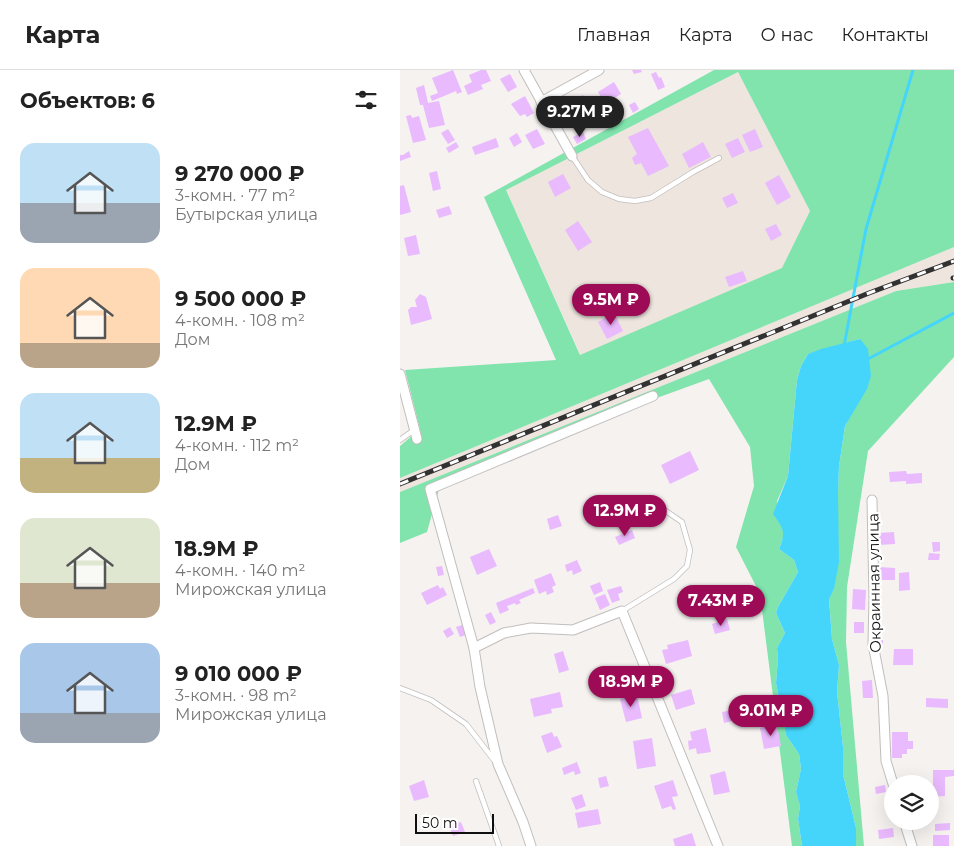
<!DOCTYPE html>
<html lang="ru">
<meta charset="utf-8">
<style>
body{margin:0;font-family:Montserrat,sans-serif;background:#f2f2f2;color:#222;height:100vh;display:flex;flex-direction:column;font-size:19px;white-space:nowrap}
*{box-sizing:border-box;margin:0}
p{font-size:16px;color:#767676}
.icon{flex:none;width:28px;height:28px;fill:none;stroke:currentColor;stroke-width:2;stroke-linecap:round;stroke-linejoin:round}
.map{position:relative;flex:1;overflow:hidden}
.details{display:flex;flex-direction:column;background:#fff;width:400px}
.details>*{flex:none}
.buttons{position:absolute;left:484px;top:705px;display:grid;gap:10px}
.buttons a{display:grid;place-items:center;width:55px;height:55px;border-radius:50%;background:#fff;box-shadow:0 5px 20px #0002;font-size:25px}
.scale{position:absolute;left:15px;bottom:12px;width:79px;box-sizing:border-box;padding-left:5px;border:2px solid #100f0f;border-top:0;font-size:14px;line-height:18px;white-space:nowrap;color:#100f0f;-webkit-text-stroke:4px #fff;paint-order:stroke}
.price{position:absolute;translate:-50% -42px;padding:0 11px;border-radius:18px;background:#9d0a55;color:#fff;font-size:16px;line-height:32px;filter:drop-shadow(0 1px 2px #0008)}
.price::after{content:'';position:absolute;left:50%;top:30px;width:15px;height:11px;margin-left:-8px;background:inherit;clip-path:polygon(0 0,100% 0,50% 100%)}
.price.selected{background:#222;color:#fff}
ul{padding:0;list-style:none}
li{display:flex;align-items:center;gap:15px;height:125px;padding:0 20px}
li span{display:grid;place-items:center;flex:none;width:140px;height:100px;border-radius:15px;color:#555}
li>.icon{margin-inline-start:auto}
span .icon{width:60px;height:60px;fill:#fffc;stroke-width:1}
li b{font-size:21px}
h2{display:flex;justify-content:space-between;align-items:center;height:60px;padding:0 20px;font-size:21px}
header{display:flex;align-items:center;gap:30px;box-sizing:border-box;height:70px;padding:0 25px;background:#fff;border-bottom:1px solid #e0e0e0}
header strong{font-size:24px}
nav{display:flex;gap:28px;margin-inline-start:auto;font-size:18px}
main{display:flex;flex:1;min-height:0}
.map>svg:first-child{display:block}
.built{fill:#eee5de}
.green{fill:#81e4ad;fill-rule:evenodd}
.water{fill:#45d5fb}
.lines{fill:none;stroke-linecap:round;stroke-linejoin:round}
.stream{stroke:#45d5fb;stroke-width:3}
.building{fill:#e9bafd}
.lane-casing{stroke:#c1bebd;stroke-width:6}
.street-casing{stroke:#c1bebd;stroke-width:11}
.lane{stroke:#fff;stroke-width:4.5}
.street{stroke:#fff;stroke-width:9}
.rail-casing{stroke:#333232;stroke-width:5}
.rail{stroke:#fff;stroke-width:3;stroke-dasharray:9;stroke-linecap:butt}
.labels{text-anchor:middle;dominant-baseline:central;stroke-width:4.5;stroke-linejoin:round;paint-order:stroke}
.street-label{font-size:15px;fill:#100f0f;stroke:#fff}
</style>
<header>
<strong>Карта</strong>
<nav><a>Главная</a><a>Карта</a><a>О нас</a><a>Контакты</a></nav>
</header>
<main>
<section class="details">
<h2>Объектов: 6<svg class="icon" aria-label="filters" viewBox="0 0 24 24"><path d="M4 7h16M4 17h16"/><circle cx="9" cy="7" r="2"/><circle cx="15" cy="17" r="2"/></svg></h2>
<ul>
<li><span style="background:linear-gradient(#bfe0f5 60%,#9aa5b1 0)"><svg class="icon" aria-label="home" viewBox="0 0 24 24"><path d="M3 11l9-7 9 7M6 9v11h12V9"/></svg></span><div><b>9 270 000 ₽</b><p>3-комн. · 77 m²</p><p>Бутырская улица</p></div></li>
<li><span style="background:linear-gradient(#ffd9b3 75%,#b9a48a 0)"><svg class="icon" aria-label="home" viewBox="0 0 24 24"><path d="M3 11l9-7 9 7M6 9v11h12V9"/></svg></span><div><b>9 500 000 ₽</b><p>4-комн. · 108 m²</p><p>Дом</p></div></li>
<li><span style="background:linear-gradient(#bfe0f5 65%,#c2b280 0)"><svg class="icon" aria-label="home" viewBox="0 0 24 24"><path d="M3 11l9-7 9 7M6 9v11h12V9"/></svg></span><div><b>12.9M ₽</b><p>4-комн. · 112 m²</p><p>Дом</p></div></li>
<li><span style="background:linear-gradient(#dfe7d0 65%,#b9a48a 0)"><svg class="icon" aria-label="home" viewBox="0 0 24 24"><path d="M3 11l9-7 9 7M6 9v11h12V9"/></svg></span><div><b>18.9M ₽</b><p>4-комн. · 140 m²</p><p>Мирожская улица</p></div></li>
<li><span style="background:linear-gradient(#a9c7e8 70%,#9aa5b1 0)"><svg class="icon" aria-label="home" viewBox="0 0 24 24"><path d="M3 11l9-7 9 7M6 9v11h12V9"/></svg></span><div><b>9 010 000 ₽</b><p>3-комн. · 98 m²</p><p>Мирожская улица</p></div></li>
</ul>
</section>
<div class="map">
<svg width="554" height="776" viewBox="0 0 554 776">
<rect width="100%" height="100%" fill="#f5f2f0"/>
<!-- built -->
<g class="built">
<polygon points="338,2 410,141 383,198 181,286 106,120"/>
<polygon points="554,177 554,212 496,221 0,422 0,408"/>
</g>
<!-- green -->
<g class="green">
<path d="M 314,0 L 554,0 L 554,177 L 0,408 L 0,376 L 20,359 L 5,300 L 156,290 L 84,127 ZM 338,2 L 410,141 L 382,198 L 180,285 L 106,120 Z"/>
<polygon points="554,212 554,287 468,381 447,517 446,572 464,776 456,776 456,758 443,704 443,677 437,622 439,595 432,569 429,528 434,519 439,396 445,356 452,343 460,269 408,284 401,296 397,310 388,406 377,431 384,465 379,479 394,490 398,502 378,537 376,543 385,563 377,578 378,589 376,613 386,665 399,684 401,699 396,722 400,736 398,749 402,776 392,776 360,524 336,477 354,416 350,377 309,309 254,329 39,419 27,462 0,473 0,422 496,221"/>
</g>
<!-- water -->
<path class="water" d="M 460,269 L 468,279 L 471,306 L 467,319 L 445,356 L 439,396 L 438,424 L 439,492 L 434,519 L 429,529 L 432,569 L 439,595 L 437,622 L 443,677 L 443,704 L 456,758 L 456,776 L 402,776 L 398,749 L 400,736 L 396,722 L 401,699 L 399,684 L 386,665 L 376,613 L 378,589 L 377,578 L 385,563 L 376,543 L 378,537 L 398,502 L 394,490 L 379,479 C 386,462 384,459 373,444 L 388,406 L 397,310 L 401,296 L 408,284 L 421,279 Z"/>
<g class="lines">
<!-- stream -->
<g class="stream">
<polyline points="444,276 466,159 513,0"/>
<polyline points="468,289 554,243"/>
</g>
</g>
<!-- building -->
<g class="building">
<polygon points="53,0 62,22 57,24 56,21 32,31 30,26 38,23 32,8"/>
<polygon points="81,0 86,0 91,11 81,15 83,19 68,25 64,16 72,12 69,5"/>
<polygon points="232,0 241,0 242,2 234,4"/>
<polygon points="256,2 259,8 261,7 265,17 258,20 251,4"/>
<polygon points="110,4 117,17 108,22 100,9"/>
<polygon points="214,12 221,24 205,34 198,22"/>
<polygon points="24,15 28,33 39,31 45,55 29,58 23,35 20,35 16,18"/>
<polygon points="183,25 191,39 171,51 165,42 170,39 167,34"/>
<polygon points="125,26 134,43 127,47 125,44 120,46 111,34"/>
<polygon points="235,32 239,39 233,43 229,35"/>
<polygon points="11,45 12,48 19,46 26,70 13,73 6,46"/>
<polygon points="248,58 269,96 248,106 241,93 235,95 232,88 237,84 228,67"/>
<polygon points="48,59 55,70 48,74 41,63"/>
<polygon points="137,59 145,74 133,79 125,65"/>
<polygon points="355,59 363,77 350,82 342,65"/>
<polygon points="183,62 186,69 177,74 173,67"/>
<polygon points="117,63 122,72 114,77 109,68"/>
<polygon points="96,68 99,77 75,85 72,77"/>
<polygon points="338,68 345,82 332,88 325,74"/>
<polygon points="56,72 59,77 49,83 46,78"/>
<polygon points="303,72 311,87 289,98 282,84"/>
<polygon points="9,81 11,87 0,91 0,85 3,85"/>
<polygon points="37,101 41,119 33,121 29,103"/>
<polygon points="163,104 171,118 155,127 148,112"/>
<polygon points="379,105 391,127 377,135 365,113"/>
<polygon points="4,115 11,142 0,145 0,116"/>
<polygon points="333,123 338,133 327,138 322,128"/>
<polygon points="49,136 52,144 39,148 36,140"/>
<polygon points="178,151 192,172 178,181 165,160"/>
<polygon points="376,154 382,165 371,171 365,159"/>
<polygon points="16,165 20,184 8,186 4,168"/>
<polygon points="343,201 347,211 329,217 325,207"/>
<polygon points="20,224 26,227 32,249 11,255 8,240 11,237 17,237 15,230"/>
<polygon points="214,243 223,261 207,269 198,252"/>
<polygon points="290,381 299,400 270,414 261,395"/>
<polygon points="506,401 507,404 522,403 522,413 506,414 506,411 490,412 489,402"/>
<polygon points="158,445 162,456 150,460 147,449"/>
<polygon points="232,460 235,468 219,475 215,467"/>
<polygon points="494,462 495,474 478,475 478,463"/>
<polygon points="532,472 540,472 540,481 533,482"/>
<polygon points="89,479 97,496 77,505 70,487"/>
<polygon points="529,483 540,484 539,490 528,490"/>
<polygon points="177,490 182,501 173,505 172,500 167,502 165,495"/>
<polygon points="42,496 44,505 38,506 36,497"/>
<polygon points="479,497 495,498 495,510 479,510"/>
<polygon points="509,502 510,520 499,521 499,503"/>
<polygon points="151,503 156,515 152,517 154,522 147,525 146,521 139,524 134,510"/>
<polygon points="200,512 203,521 194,525 190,516"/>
<polygon points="38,515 40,519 43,517 47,525 27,535 21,523"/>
<polygon points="221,516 223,522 218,524 220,530 212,533 207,520"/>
<polygon points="133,518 135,523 119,530 121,533 116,535 115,533 107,536 109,540 100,544 96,533"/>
<polygon points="453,519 466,520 465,540 452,539"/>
<polygon points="205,524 210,535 200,540 195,528"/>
<polygon points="91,542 96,552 90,555 85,545"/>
<polygon points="327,549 330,560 315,564 312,554"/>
<rect x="454" y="552" width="10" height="11"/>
<polygon points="65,554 69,564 60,567 56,557"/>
<polygon points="50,557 54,564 47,568 43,561"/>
<polygon points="288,570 292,586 266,594 262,580 268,579 267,575"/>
<rect x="476" y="570" width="7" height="6"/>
<polygon points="494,579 513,579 513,595 493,595"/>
<polygon points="163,581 169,600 159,603 154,584"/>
<polygon points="472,610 473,628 463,628 462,611"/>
<polygon points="291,619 295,634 276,640 271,625"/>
<polygon points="160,622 163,637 151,639 152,643 134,647 130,629"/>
<polygon points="237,625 242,648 226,652 220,629"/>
<polygon points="526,628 548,629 548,638 526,637"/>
<polygon points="348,636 355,636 358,655 351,655"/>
<polygon points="338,639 340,649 324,653 322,642"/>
<polygon points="377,654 381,676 364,679 360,658"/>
<polygon points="306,658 311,682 297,684 296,678 289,680 288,671 292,670 290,662"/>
<polygon points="152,662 154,667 157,666 162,677 147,683 141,666"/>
<polygon points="492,662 508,662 508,671 513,671 513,679 507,679 507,684 502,684 502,688 492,688"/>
<polygon points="252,668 256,696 237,699 233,671"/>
<polygon points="177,692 181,703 175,705 174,701 164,705 162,698"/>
<polygon points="533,700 554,700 554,706 545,707 545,726 530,727 530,718 533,718"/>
<polygon points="325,701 330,722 314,725 310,705"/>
<polygon points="206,706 209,716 200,718 198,708"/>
<polygon points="24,710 29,727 14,731 9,716"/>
<polygon points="273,710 278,726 272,727 276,739 273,740 271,736 262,739 254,716"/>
<polygon points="485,715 486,722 476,724 475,717"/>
<polygon points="182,724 186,736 176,740 171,728"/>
<polygon points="198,739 201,754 178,758 175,743"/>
<polygon points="61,752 65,762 53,766 49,756"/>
<polygon points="550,753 550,760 535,761 535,754"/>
<polygon points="493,758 494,767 479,769 478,760"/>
<polygon points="292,763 296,776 275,776 273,769"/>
<rect x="533" y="765" width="16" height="11"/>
</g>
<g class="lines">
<defs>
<g id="lane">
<polyline points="172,86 188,110 202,122 219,129 235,131 251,128 293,102 319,88"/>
<polyline points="0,370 14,360"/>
<polyline points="222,541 274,509 287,496 290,480 282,452 260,437"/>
<polyline points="0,618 31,630 66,654 94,690"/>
<polyline points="76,711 99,776"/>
</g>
<g id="street">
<polyline points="124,0 172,86"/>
<polyline points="141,32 199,0"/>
<polyline points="0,304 17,369"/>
<polyline points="472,430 474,528 473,574 483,626 486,691 493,714"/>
<polyline points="74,578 104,563 131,558 173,560 222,541 318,776"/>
<polyline points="504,751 512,776"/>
<polyline points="131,776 123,752 98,694 80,617 74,578 30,419 253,326"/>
</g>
</defs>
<!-- lane casing -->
<use href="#lane" class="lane-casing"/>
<!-- street casing -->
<use href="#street" class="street-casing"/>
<!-- lane -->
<use href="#lane" class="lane"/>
<!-- street -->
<use href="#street" class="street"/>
<defs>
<g id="rail">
<polyline points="553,208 554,208"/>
<polyline points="0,414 469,223 554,191"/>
</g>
</defs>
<!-- rail casing -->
<use href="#rail" class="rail-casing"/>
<!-- rail -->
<use href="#rail" class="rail"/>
</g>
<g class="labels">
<!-- street labels -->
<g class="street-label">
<text transform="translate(474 513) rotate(-91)">Окраинная улица</text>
</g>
</g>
</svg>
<div class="buttons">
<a><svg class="icon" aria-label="layers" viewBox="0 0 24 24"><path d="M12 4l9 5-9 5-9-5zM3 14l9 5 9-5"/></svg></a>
</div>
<div class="scale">50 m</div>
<b class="price selected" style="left:180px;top:68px">9.27M ₽</b>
<b class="price" style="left:211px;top:256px">9.5M ₽</b>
<b class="price" style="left:225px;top:467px">12.9M ₽</b>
<b class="price" style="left:321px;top:557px">7.43M ₽</b>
<b class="price" style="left:231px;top:638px">18.9M ₽</b>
<b class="price" style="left:371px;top:667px">9.01M ₽</b>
</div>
</main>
